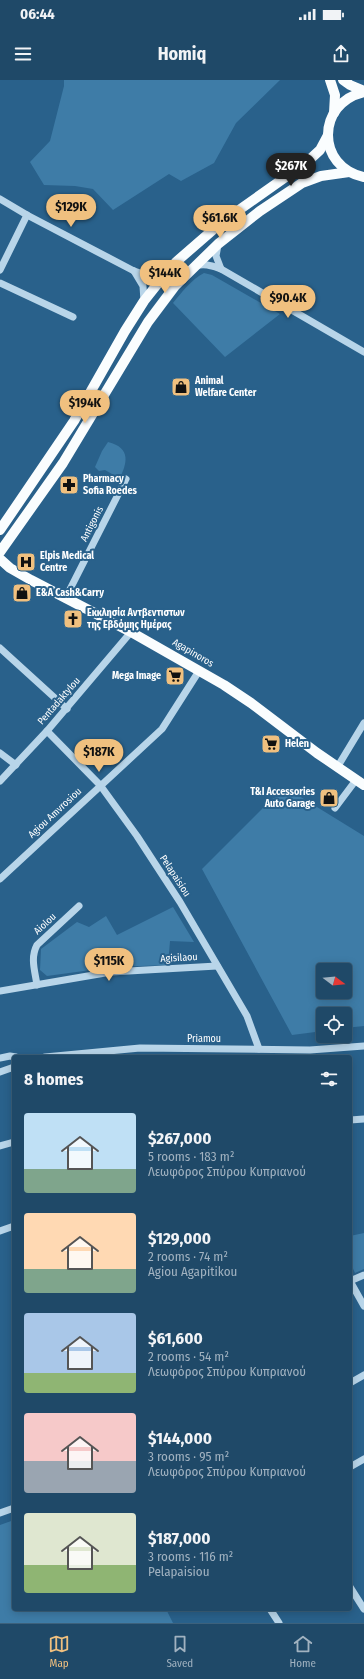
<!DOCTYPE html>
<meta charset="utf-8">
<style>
body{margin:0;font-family:"Fira Sans Condensed",sans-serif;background:#27506e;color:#f1f3f6;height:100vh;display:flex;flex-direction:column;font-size:15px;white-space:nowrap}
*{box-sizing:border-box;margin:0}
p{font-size:13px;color:#a1b2c0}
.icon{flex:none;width:22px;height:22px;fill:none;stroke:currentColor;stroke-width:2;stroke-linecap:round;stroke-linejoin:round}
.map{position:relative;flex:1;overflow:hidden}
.sheet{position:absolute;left:12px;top:975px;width:340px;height:556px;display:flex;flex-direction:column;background:#1f4968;border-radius:4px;box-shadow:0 2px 10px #0003,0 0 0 1px #3c617c}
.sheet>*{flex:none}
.needle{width:26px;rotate:106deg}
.fabs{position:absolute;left:316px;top:883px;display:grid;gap:8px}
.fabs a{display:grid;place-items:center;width:36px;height:36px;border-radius:4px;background:#1f4968;box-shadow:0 2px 10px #0003,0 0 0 1px #3c617c;font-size:20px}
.price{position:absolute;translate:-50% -34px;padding:0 9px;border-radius:14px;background:#f0c07f;color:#111;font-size:13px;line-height:26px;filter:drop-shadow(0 1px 2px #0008)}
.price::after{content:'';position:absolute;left:50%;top:24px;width:12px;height:9px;margin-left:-6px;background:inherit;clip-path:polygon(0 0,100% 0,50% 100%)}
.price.on{background:#222;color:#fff}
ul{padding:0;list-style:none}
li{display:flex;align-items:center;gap:12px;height:100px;padding:0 12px}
li span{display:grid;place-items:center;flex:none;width:112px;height:80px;border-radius:4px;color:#555}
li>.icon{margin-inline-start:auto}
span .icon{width:48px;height:48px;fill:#fffc;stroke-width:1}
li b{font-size:17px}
h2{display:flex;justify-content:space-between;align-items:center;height:48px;padding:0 12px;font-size:17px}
.status{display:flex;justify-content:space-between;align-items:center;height:28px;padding:0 20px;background:#1f4968;direction:ltr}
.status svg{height:11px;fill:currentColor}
header{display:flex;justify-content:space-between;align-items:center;height:52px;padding:0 12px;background:#1f4968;font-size:18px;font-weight:700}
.tabs{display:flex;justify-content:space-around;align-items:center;height:56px;border-top:1px solid #3c617c;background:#1f4968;font-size:11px;color:#a1b2c0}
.tabs a{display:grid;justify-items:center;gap:2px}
.tabs .on{color:#f0c07f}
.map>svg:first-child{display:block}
.green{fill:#3e7ca7;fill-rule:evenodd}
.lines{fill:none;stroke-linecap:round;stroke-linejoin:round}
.minor{stroke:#b8d5e9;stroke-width:7}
.major{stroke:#fafdfe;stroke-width:10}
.labels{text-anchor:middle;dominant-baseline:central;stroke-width:4;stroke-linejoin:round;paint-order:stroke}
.poi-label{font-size:10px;font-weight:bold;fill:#fff;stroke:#29618b;text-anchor:start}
.street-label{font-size:10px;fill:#fff;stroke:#29618b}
</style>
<div class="status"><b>06:44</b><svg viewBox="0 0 49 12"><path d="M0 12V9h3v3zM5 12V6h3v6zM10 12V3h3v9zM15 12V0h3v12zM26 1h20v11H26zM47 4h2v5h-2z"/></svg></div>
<header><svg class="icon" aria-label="menu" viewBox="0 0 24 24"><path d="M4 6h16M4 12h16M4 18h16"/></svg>Homiq<svg class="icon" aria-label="share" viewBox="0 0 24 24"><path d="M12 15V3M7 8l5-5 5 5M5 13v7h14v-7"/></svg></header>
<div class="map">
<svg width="364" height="1543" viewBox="0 0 364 1543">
<rect width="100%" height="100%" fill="#29618b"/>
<!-- green -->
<g class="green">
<polygon points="64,0 280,0 236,43 214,83 181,101 169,94 113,130 93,109 75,106 44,105 30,82 50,61 64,6"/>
<path d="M 204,193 L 212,195 L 280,234 L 225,277 L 173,223 C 182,212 191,200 204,193 Z"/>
<path d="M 108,362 C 132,368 127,384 119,400 L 113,399 L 112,394 L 105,390 L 99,391 L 95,387 L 102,371 Z"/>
<path d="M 291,711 L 364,756 L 364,946 L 345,948 L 345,934 L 323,934 L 323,951 L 292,955 L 202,789 L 272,719 ZM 323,890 L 345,890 L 345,912 L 323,912 Z"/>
<polygon points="173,827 194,862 170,861 168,885 113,887 47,896 40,890 41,869 77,842 89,847 106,836 117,855"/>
<polygon points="364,1153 364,1189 355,1193 350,1182 350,1156"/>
<polygon points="14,1440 14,1529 166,1529 173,1543 0,1543 0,1445"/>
</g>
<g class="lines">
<!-- minor -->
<g class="minor">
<polyline points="0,119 27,135 134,191 150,196 167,192"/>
<polyline points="218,165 216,176 221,189"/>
<path d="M 195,186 C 205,183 212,186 221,189 L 364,272"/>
<polyline points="0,190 27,135"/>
<polyline points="134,191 143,206 144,221"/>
<polyline points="0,203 73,237"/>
<polyline points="65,519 126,399"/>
<polyline points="0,568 67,629"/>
<polyline points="47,651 100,705 137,756 180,822 247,936 259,969"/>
<polyline points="0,673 16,685"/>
<polyline points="338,686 364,643"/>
<polyline points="0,701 47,651 131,552"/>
<polyline points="335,728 356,700"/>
<polyline points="0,799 162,649 199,591"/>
<path d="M 37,905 C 35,891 30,878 37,865 L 79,826"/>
<polyline points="0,911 111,892 217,886"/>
<polyline points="45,977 140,968 310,970 364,966"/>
<polyline points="0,978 10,976 16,977"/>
<polyline points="0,992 14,987"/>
<polyline points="350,1040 364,1039"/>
<polyline points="0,1066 14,1062"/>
<polyline points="0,1151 14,1146"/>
<polyline points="350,1201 364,1226"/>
<polyline points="350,1201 364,1195"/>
<polyline points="350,1303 364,1295"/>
<polyline points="350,1387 364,1379"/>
<polyline points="0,1433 14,1428"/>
<polyline points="350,1507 364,1529"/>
<polyline points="270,1529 279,1543"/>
</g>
<!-- major -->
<g class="major">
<polyline points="330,0 335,15 334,33"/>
<polyline points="343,0 350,5 364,11"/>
<path d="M 364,12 C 316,23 316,87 364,97"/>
<polyline points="0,450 74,341 125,251 144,221 167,192 176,182 222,142 307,82 320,70 328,55"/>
<polyline points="0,472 63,383 148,242 175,206 218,164 260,131 302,103 321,96 349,92"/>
<polyline points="0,479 10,488 31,500 131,552 224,605 251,623 317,673 364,705"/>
</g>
</g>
<!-- icons -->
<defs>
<symbol id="shop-square" viewBox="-11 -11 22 22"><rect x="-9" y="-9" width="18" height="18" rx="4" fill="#f0c07f" stroke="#29618b"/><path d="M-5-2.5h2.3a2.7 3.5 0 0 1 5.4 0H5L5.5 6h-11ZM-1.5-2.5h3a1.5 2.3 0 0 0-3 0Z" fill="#111"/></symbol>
<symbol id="pharmacy-square" viewBox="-11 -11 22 22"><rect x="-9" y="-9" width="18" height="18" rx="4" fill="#f0c07f" stroke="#29618b"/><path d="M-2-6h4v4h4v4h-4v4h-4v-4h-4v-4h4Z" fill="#111"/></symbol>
<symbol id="hospital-square" viewBox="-11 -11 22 22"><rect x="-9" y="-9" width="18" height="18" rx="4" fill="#f0c07f" stroke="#29618b"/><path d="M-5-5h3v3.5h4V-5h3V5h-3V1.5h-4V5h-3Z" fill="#111"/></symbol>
<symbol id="church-square" viewBox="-11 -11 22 22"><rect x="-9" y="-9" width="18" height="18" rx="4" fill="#f0c07f" stroke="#29618b"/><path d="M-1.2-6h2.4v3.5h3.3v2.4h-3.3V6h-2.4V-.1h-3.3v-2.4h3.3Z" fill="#111"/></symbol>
<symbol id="supermarket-square" viewBox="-11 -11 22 22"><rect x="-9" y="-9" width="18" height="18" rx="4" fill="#f0c07f" stroke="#29618b"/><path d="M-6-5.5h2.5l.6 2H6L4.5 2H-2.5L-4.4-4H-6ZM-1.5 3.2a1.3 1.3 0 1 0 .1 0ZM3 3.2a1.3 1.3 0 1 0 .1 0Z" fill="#111"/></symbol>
</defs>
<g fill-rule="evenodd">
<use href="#shop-square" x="170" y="296" width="22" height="22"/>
<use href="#pharmacy-square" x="58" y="394" width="22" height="22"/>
<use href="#hospital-square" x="15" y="471" width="22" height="22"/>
<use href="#shop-square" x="11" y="502" width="22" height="22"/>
<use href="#church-square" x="62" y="528" width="22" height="22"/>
<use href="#supermarket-square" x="164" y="585" width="22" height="22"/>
<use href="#supermarket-square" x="260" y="653" width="22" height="22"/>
<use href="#shop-square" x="318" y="707" width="22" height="22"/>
</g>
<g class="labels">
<!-- poi labels -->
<g class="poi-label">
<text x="195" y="301">Animal<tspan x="195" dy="12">Welfare Center</tspan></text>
<text x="83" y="399">Pharmacy<tspan x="83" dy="12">Sofia Roedes</tspan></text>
<text x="40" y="476">Elpis Medical<tspan x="40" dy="12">Centre</tspan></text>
<text x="36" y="513">E&amp;A Cash&amp;Carry</text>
<text x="87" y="533">Εκκλησία Αντβεντιστων<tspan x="87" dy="12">της Εβδόμης Ημέρας</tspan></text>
<text x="161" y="596" text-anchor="end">Mega Image</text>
<text x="285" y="664">Helen</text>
<text x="315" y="712" text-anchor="end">T&amp;I Accessories<tspan x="315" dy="12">Auto Garage</tspan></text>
</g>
<!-- street labels -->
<g class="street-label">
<text transform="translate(92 444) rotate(-63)">Antigonis</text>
<text transform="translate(193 573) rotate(30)">Agapinoros</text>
<text transform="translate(59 621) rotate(-49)">Pentadaktylou</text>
<text transform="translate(55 733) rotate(-43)">Agiou Amvrosiou</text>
<text transform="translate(175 796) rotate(57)">Pelapaisiou</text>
<text transform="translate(45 844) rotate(-43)">Aiolou</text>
<text transform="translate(179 878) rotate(-3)">Agisilaou</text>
<text x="204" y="959">Priamou</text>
</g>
</g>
</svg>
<div class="fabs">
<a><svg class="needle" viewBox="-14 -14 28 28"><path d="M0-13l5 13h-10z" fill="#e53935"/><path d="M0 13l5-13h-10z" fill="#a1b2c0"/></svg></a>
<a><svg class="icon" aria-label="locate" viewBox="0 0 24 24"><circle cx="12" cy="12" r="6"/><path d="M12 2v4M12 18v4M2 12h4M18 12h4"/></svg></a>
</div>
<b class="price on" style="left:291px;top:107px">$267K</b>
<b class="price" style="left:71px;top:148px">$129K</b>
<b class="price" style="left:220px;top:159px">$61.6K</b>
<b class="price" style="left:165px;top:214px">$144K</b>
<b class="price" style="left:288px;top:239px">$90.4K</b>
<b class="price" style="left:85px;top:344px">$194K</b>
<b class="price" style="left:99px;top:693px">$187K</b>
<b class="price" style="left:109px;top:902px">$115K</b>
<section class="sheet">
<h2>8 homes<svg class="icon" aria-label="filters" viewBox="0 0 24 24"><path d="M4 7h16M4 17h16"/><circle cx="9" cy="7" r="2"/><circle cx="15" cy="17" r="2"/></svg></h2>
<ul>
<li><span style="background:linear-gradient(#bfe0f5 70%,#7fa58c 0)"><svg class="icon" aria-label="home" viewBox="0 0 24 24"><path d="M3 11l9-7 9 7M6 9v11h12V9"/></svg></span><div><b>$267,000</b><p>5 rooms · 183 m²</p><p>Λεωφόρος Σπύρου Κυπριανού</p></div></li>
<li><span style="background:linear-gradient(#ffd9b3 70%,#7fa58c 0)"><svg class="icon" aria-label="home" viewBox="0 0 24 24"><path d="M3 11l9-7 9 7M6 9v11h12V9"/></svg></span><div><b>$129,000</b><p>2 rooms · 74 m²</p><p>Agiou Agapitikou</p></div></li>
<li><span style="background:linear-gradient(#a9c7e8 75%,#8fb573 0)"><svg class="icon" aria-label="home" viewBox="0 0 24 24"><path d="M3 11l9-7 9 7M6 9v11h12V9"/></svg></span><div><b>$61,600</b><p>2 rooms · 54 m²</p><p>Λεωφόρος Σπύρου Κυπριανού</p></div></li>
<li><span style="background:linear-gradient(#f6c9c9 60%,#9aa5b1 0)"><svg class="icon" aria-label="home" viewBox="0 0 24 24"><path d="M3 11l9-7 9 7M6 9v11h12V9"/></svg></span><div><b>$144,000</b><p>3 rooms · 95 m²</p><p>Λεωφόρος Σπύρου Κυπριανού</p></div></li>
<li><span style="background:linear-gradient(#dfe7d0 65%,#8fb573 0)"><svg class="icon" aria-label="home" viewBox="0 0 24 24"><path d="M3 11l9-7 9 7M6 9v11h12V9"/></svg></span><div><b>$187,000</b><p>3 rooms · 116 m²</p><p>Pelapaisiou</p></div></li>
</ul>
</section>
</div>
<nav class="tabs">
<a class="on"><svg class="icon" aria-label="map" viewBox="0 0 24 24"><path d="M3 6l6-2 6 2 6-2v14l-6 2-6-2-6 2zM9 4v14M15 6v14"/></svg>Map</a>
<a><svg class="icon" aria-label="saved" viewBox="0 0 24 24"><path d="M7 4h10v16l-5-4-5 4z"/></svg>Saved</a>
<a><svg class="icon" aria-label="home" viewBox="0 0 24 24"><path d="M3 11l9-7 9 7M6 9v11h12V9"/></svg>Home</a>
</nav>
